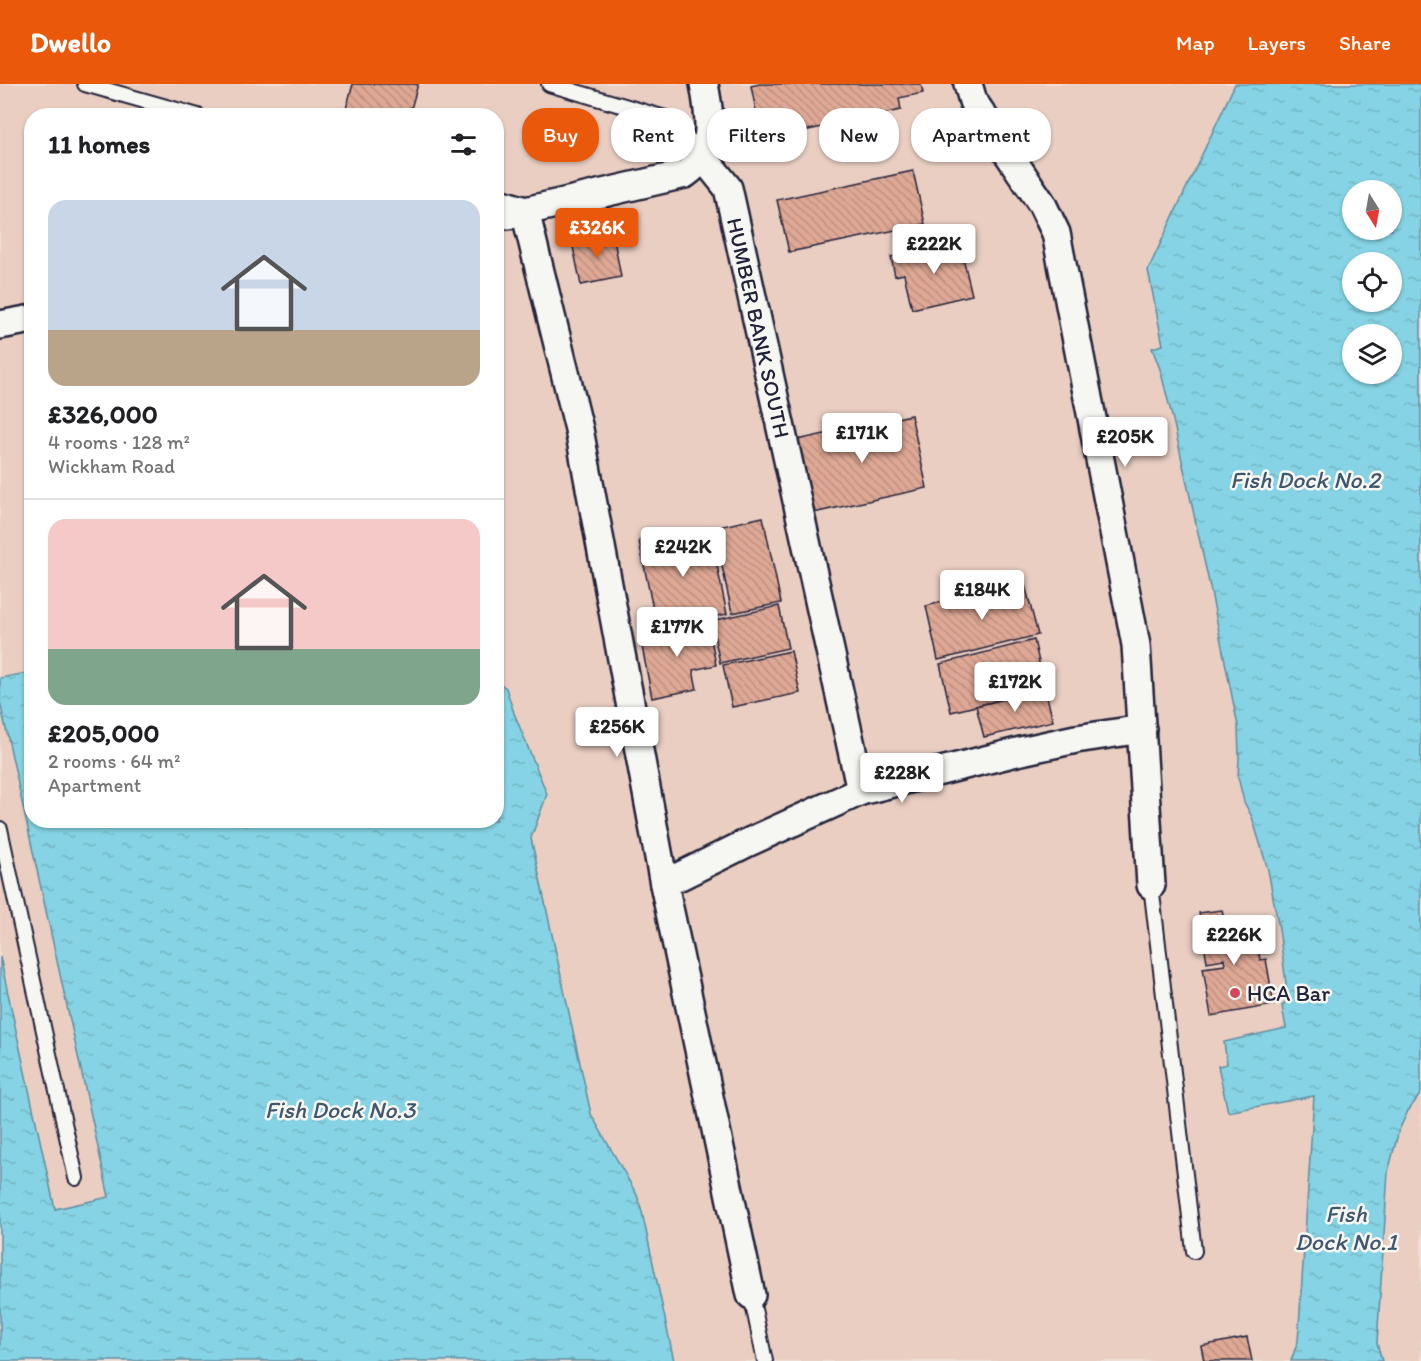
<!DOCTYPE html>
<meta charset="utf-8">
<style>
body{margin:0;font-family:Itim,sans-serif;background:#f2f2f2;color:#202124;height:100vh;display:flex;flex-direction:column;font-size:22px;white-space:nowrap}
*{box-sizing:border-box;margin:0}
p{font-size:20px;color:#757577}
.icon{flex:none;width:33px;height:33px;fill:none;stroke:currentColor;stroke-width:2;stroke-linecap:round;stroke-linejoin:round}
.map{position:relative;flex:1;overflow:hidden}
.panel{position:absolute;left:24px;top:24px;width:480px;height:720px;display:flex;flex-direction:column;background:#fff;border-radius:24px;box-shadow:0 2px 4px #0004}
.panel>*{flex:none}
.top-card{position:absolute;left:522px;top:24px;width:570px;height:54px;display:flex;gap:12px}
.needle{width:39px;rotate:169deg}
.fabs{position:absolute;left:1342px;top:96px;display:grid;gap:12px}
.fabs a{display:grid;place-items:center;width:60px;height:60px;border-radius:50%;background:#fff;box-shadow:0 2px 4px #0004;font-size:30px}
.price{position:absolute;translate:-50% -51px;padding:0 14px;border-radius:6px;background:#fff;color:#222;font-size:20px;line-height:39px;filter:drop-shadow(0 2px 3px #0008)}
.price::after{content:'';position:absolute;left:50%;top:36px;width:18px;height:14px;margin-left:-9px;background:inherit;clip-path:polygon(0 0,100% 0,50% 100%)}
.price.selected{background:#ea580c;color:#fff}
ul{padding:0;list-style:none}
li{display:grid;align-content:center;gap:12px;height:318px;padding:0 24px}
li+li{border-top:2px solid #e0e0e0}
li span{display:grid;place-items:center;height:186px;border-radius:18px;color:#555}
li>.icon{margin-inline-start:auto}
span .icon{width:108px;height:108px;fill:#fffc;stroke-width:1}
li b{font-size:26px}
h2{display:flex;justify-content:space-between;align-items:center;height:72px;padding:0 24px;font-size:26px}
.tag{padding:0 21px;border-radius:24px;background:#fff;box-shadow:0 2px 4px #0004;font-size:21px;line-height:54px}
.tag.selected{background:#ea580c;color:#fff}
header{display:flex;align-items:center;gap:36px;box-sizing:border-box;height:84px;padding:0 30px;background:#ea580c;color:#fff}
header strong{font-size:28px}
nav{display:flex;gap:33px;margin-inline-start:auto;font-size:21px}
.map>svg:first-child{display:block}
.built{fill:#eacec2}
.water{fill:url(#water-ripples);stroke:#5d8ca0;stroke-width:1.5;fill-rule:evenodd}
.building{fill:url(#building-back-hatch);stroke:#22223b;stroke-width:1.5}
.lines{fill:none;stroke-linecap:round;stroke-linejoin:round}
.service-casing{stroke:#22223b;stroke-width:18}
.minor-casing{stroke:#22223b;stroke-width:32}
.service{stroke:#f6f6f2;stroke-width:14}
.minor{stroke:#f6f6f2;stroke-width:27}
.poi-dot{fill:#d1495b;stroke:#f6f6f2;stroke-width:2}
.labels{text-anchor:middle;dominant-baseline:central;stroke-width:5;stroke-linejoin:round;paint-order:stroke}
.street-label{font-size:22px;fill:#22223b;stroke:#f6f6f2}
.poi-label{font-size:22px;fill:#22223b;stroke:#f6f6f2;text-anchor:start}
.water-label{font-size:24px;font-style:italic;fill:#40576e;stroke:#f6f6f2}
</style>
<header>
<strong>Dwello</strong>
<nav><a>Map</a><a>Layers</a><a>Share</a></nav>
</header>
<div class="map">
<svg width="1421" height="1277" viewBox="0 0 1421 1277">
<defs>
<pattern id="water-ripples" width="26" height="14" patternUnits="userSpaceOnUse" patternTransform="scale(1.5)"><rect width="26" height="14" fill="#85d3e4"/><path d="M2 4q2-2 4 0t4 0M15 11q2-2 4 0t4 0" fill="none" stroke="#73b5c4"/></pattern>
<pattern id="building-back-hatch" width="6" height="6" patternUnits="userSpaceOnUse" patternTransform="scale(1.5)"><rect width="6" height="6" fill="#dea895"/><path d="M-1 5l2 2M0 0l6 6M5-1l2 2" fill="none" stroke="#be9081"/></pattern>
</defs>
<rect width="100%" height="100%" fill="#efdfd6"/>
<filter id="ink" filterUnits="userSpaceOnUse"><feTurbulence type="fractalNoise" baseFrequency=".0167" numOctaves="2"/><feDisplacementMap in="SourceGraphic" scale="12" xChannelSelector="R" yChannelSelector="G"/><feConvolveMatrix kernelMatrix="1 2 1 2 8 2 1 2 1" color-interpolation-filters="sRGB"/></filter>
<g filter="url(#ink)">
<!-- built -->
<g class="built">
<polygon points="0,0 1235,0 1148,186 1163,261 1152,265 1160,285 1173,336 1210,503 1238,642 1239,674 1238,693 1244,718 1252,733 1268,786 1279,845 1288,915 1282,922 1286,944 1224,958 1228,980 1218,982 1229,1028 1314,1011 1298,1258 1291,1277 674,1277 642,1128 637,1111 591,1030 531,754 546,710 514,629 506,604 499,599 497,589 496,32 32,32 31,582 27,583 28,589 0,594"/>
<polygon points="0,618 109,1114 55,1125 0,873"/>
<polygon points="1421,1009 1421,1277 1382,1277 1377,1259 1388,1088 1399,1046 1408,1027"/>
</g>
<!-- water -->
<g class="water">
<path d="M 1235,0 L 1421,0 L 1421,1009 L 1408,1027 L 1399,1046 L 1388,1088 L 1377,1259 L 1382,1277 L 1291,1277 L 1298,1257 L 1314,1012 L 1228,1028 L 1218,982 L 1227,980 L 1224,958 L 1286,944 L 1282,922 L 1288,915 L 1279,845 L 1268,786 L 1252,733 L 1244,718 L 1238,693 L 1239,674 L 1238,642 L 1210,503 L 1173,336 L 1160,285 L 1152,264 L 1163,261 L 1148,186 ZM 1353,106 L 1392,106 L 1392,146 L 1353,146 ZM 1353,178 L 1392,178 L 1392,218 L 1353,218 ZM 1353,250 L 1392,250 L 1392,290 L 1353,290 Z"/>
<polygon points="31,582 32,736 496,736 497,589 499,599 506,604 514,629 547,710 531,754 591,1030 637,1111 642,1128 674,1277 0,1277 0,873 55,1125 109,1113 0,618 0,594 27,589 27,583"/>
</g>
<!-- building -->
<g class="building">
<polygon points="353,0 418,0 409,32 344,32"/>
<polygon points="759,0 921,0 923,9 899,14 901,26 762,56 751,2"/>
<polygon points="913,87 925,140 789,168 777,116"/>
<polygon points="613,150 621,193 581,201 572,158"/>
<polygon points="959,157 972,211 912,225 904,190 895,192 891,173"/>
<polygon points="911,331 927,404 813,429 797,356"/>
<polygon points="763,433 781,519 732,529 714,444"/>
<polygon points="709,443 727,530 657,545 639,457"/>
<polygon points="1024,497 1038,551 938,576 926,522"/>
<polygon points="779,522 788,564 720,579 711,537"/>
<polygon points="708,539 716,581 693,586 697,605 652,614 640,552"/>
<polygon points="1034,556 1045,605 951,628 940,580"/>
<polygon points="791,567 800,609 732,623 723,581"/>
<polygon points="1045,605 1053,637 984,653 976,622"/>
<polygon points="1222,826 1225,840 1254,835 1260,876 1266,875 1274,921 1211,932 1203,884 1225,881 1224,875 1207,878 1199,829"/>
<polygon points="1247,1253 1252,1277 1204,1277 1201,1262"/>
</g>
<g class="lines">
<defs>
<g id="service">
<polyline points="85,0 198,32"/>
<polyline points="549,0 665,34 679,43 703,73"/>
<polyline points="0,745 76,1094"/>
<polyline points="1151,801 1194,1167"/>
<polyline points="751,1211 765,1277"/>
</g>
<g id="minor">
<polyline points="968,0 973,17 1042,120 1056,149 1136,561 1151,801"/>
<path id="s1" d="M 703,73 L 728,104 L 861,707"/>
<polyline points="496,118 525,127 579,345 664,800 751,1211"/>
<path d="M 508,131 L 685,90 C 717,68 710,33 704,0"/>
<polyline points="0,241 32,235"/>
<polyline points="664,800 749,758 861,707 1021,667 1076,655 1142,645"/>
</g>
</defs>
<!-- service casing -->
<use href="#service" class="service-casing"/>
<!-- minor casing -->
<use href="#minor" class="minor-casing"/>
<!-- service -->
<use href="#service" class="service"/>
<!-- minor -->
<use href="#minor" class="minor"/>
</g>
</g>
<!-- markers -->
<circle class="poi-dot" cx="1235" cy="909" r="6"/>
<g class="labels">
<!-- street labels -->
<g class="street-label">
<text stroke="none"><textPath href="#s1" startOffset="183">HUMBER BANK SOUTH</textPath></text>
</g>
<!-- poi labels -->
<g class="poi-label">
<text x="1247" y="909">HCA Bar</text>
</g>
<!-- water labels -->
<g class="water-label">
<text x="1305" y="395">Fish Dock No.2</text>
<text x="340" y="1025">Fish Dock No.3</text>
<text x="1346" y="1129">Fish<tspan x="1346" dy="28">Dock No.1</tspan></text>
</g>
</g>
</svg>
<div class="fabs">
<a><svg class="needle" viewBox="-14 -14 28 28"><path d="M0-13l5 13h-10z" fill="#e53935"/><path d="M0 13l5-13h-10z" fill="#757577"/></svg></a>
<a><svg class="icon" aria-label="locate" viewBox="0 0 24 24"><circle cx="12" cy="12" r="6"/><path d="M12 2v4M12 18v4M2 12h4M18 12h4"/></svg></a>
<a><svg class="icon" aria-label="layers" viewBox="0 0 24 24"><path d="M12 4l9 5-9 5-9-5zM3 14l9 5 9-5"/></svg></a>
</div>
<b class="price selected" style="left:597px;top:175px">£326K</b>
<b class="price" style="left:934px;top:191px">£222K</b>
<b class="price" style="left:862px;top:380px">£171K</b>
<b class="price" style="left:1125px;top:384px">£205K</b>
<b class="price" style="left:683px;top:494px">£242K</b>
<b class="price" style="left:982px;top:537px">£184K</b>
<b class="price" style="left:677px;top:574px">£177K</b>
<b class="price" style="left:1015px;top:629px">£172K</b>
<b class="price" style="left:617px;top:674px">£256K</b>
<b class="price" style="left:902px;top:720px">£228K</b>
<b class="price" style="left:1234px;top:882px">£226K</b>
<div class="top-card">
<a class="tag selected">Buy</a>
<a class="tag">Rent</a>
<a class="tag">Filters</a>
<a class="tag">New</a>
<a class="tag">Apartment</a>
</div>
<section class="panel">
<h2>11 homes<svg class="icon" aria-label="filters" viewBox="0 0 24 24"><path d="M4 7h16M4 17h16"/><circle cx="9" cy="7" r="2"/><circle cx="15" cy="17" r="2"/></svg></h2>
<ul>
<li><span style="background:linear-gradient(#c9d6e8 70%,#b9a48a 0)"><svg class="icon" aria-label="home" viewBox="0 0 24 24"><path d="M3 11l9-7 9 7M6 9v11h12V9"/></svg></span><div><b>£326,000</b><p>4 rooms · 128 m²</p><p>Wickham Road</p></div></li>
<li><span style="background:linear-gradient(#f6c9c9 70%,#7fa58c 0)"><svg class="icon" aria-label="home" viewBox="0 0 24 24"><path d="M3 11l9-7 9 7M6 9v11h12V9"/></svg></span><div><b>£205,000</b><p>2 rooms · 64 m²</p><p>Apartment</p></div></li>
</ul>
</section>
</div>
